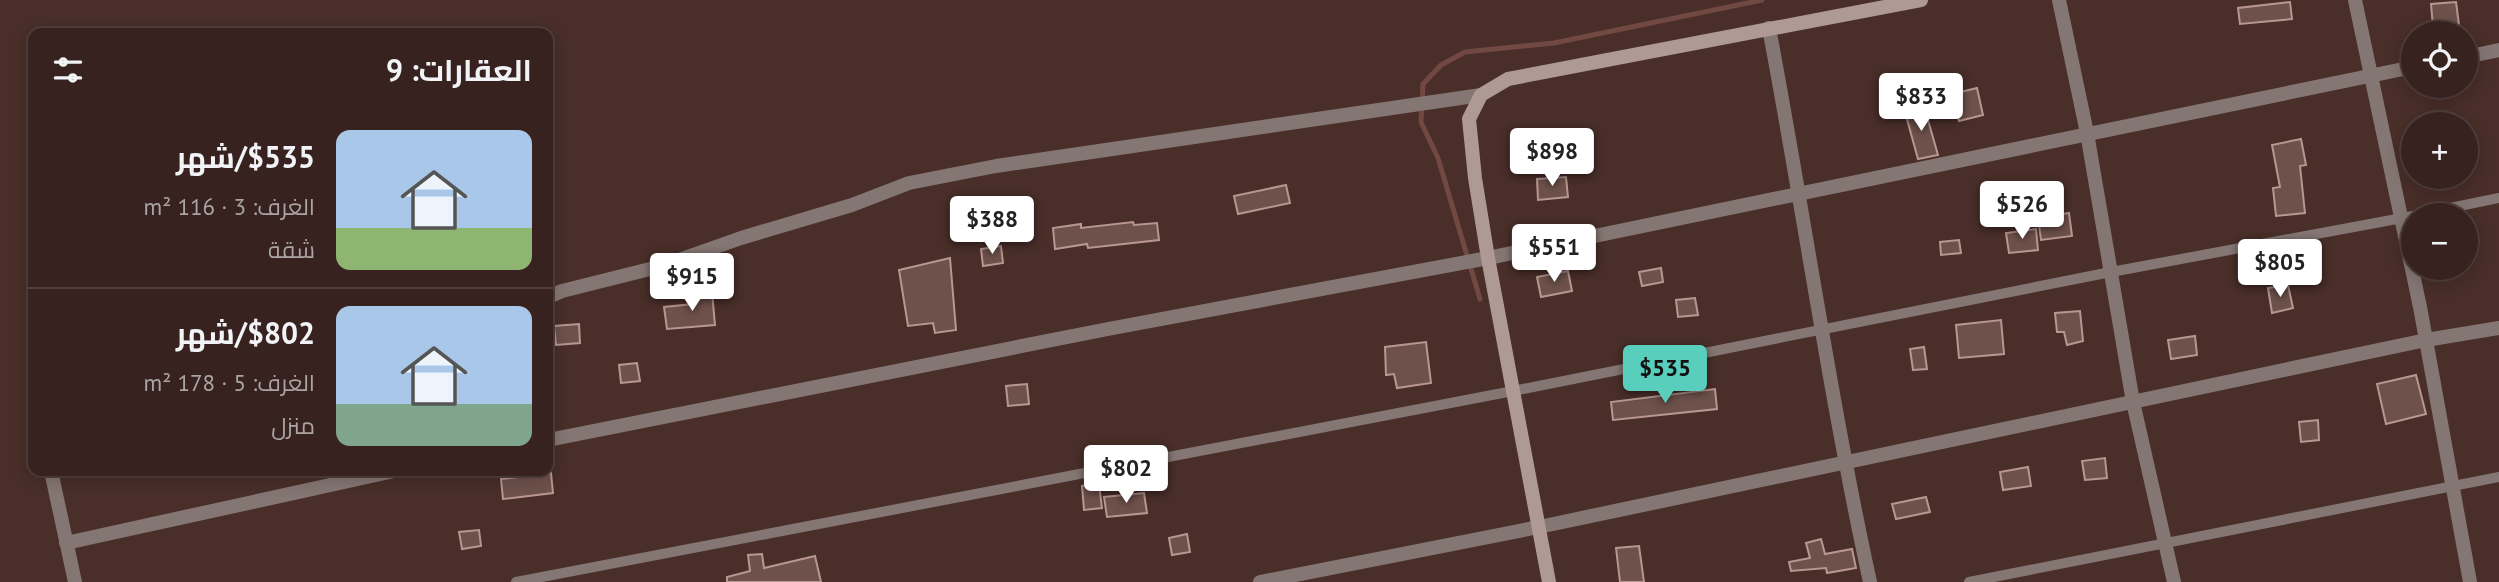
<!DOCTYPE html>
<html lang="ar">
<meta charset="utf-8">
<style>
body{margin:0;font-family:"PT Sans",Cairo,sans-serif;background:#422f2c;color:#f1f3f6;direction:rtl;height:100vh;display:flex;flex-direction:column;font-size:26px;white-space:nowrap}
*{box-sizing:border-box;margin:0}
p{font-size:23px;color:#aaa4a4}
.icon{flex:none;width:38px;height:38px;fill:none;stroke:currentColor;stroke-width:2;stroke-linecap:round;stroke-linejoin:round}
.map{position:relative;flex:1;overflow:hidden;direction:ltr}
.drawer{position:absolute;left:28px;top:28px;width:525px;height:448px;display:flex;flex-direction:column;background:#37221f;border-radius:14px;box-shadow:0 4px 18px #0003,0 0 0 2px #513f3d;direction:rtl}
.drawer>*{flex:none}
.fabs{position:absolute;left:2401px;top:21px;display:grid;gap:14px}
.fabs a{display:grid;place-items:center;width:77px;height:77px;border-radius:50%;background:#37221f;box-shadow:0 4px 18px #0003,0 0 0 2px #513f3d;font-size:35px}
.price{position:absolute;translate:-50% -60px;padding:0 16px;border-radius:7px;background:#fff;color:#222;font-size:23px;line-height:46px;filter:drop-shadow(0 2px 4px #0008)}
.price::after{content:'';position:absolute;left:50%;top:42px;width:21px;height:16px;margin-left:-10px;background:inherit;clip-path:polygon(0 0,100% 0,50% 100%)}
.price.active{background:#5acebc;color:#111}
ul{padding:0;list-style:none}
li{display:flex;align-items:center;gap:21px;height:175px;padding:0 21px}
li+li{border-top:2px solid #513f3d}
li span{display:grid;place-items:center;flex:none;width:196px;height:140px;border-radius:14px;color:#555}
li>.icon{margin-inline-start:auto}
span .icon{width:84px;height:84px;fill:#fffc;stroke-width:1}
li b{font-size:30px}
h2{display:flex;justify-content:space-between;align-items:center;height:84px;padding:0 21px;font-size:30px}
.map>svg:first-child{display:block}
.lines{fill:none;stroke-linecap:round;stroke-linejoin:round}
.stream{stroke:#724842;stroke-width:5}
.building{fill:#6e514b;stroke:#b89790;stroke-width:2}
.lane{stroke:#847673;stroke-width:10}
.street{stroke:#847673;stroke-width:14}
.secondary{stroke:#af9994;stroke-width:14}
</style>
<div class="map">
<svg width="2499" height="582" viewBox="0 0 2499 582">
<rect width="100%" height="100%" fill="#492e29"/>
<g class="lines">
<!-- stream -->
<polyline class="stream" points="1480,299 1438,158 1421,122 1423,84 1441,65 1465,52 1554,43 1762,0"/>
</g>
<!-- building -->
<g class="building">
<polygon points="2290,2 2292,19 2240,24 2238,8"/>
<polygon points="2456,2 2459,25 2433,27 2431,4"/>
<polygon points="1977,88 1983,115 1959,121 1952,94"/>
<polygon points="1924,106 1938,155 1918,159 1905,112"/>
<polygon points="2301,139 2306,165 2300,166 2305,213 2276,216 2273,188 2280,187 2272,145"/>
<polygon points="1566,177 1568,197 1538,200 1537,179"/>
<polygon points="1286,185 1290,203 1238,214 1234,196"/>
<polygon points="2069,213 2072,236 2041,240 2038,218"/>
<polygon points="1133,222 1134,225 1157,223 1159,240 1088,248 1087,244 1055,249 1053,228 1081,224 1081,228"/>
<polygon points="2036,229 2038,250 2009,253 2006,233"/>
<polygon points="1959,240 1961,253 1941,255 1940,242"/>
<polygon points="1001,246 1003,263 983,266 981,249"/>
<polygon points="950,258 956,330 935,333 933,323 908,326 899,270"/>
<polygon points="1661,268 1663,282 1642,286 1639,272"/>
<polygon points="1568,271 1572,291 1541,297 1537,277"/>
<polygon points="2288,285 2293,308 2272,313 2268,288"/>
<polygon points="712,292 715,325 667,329 664,307 693,304 692,294"/>
<polygon points="1695,298 1698,315 1678,317 1676,300"/>
<polygon points="2080,311 2083,341 2067,345 2064,332 2057,332 2055,313"/>
<polygon points="2001,320 2004,354 1959,358 1956,325"/>
<polygon points="579,324 580,343 556,345 554,326"/>
<polygon points="2195,336 2197,355 2171,359 2168,340"/>
<polygon points="1426,342 1431,383 1397,388 1394,374 1386,375 1385,347"/>
<polygon points="1924,347 1927,369 1913,370 1910,349"/>
<polygon points="637,363 640,381 621,383 619,365"/>
<polygon points="2416,375 2426,414 2386,424 2377,384"/>
<polygon points="1027,384 1029,404 1008,406 1006,386"/>
<polygon points="1715,389 1717,409 1613,420 1611,402"/>
<polygon points="2318,420 2319,440 2301,442 2299,422"/>
<polygon points="2105,458 2107,478 2085,480 2082,461"/>
<polygon points="2028,467 2031,486 2003,490 2000,472"/>
<polygon points="551,473 553,493 503,499 501,479"/>
<polygon points="1099,484 1102,508 1084,510 1082,486"/>
<polygon points="1144,493 1147,513 1107,517 1104,497"/>
<polygon points="1926,497 1930,512 1896,519 1892,504"/>
<polygon points="479,530 481,546 462,549 459,532"/>
<polygon points="1187,534 1190,552 1172,555 1169,538"/>
<polygon points="1821,539 1825,554 1852,549 1856,568 1827,573 1826,568 1791,571 1789,562 1810,558 1806,543"/>
<polygon points="1639,546 1644,582 1620,582 1616,548"/>
<polygon points="762,554 764,568 815,556 821,582 727,582 727,577 750,571 748,555"/>
</g>
<g class="lines">
<!-- lane -->
<g class="lane">
<polyline points="2416,215 2499,198"/>
<polyline points="516,582 1513,391 2111,272 2413,216"/>
<polyline points="1969,582 2499,477"/>
</g>
<!-- street -->
<g class="street">
<polyline points="2059,0 2087,133 2133,402 2174,582"/>
<polyline points="2355,0 2420,307 2470,582"/>
<path d="M 1769,28 C 1804,213 1830,399 1870,582"/>
<polyline points="2466,57 2499,50"/>
<polyline points="548,297 562,291 662,266 741,238 852,205 909,183 996,166 1481,95"/>
<polyline points="548,440 1108,329 1488,258 2413,67"/>
<polyline points="51,471 75,582"/>
<polyline points="66,543 394,471"/>
<polyline points="1260,582 1539,527 2426,340 2499,328"/>
</g>
<!-- secondary -->
<polyline class="secondary" points="1549,582 1488,258 1475,178 1469,119 1481,95 1508,79 1921,0"/>
</g>
</svg>
<div class="fabs">
<a><svg class="icon" aria-label="locate" viewBox="0 0 24 24"><circle cx="12" cy="12" r="6"/><path d="M12 2v4M12 18v4M2 12h4M18 12h4"/></svg></a>
<a>+</a>
<a>−</a>
</div>
<b class="price" style="left:1921px;top:133px">$833</b>
<b class="price" style="left:1552px;top:188px">$898</b>
<b class="price" style="left:2022px;top:241px">$526</b>
<b class="price" style="left:992px;top:256px">$388</b>
<b class="price" style="left:1554px;top:284px">$551</b>
<b class="price" style="left:2280px;top:299px">$805</b>
<b class="price" style="left:692px;top:313px">$915</b>
<b class="price active" style="left:1665px;top:405px">$535</b>
<b class="price" style="left:1126px;top:505px">$802</b>
<section class="drawer">
<h2>العقارات: 9<svg class="icon" aria-label="filters" viewBox="0 0 24 24"><path d="M4 7h16M4 17h16"/><circle cx="9" cy="7" r="2"/><circle cx="15" cy="17" r="2"/></svg></h2>
<ul>
<li><span style="background:linear-gradient(#a9c7e8 70%,#8fb573 0)"><svg class="icon" aria-label="home" viewBox="0 0 24 24"><path d="M3 11l9-7 9 7M6 9v11h12V9"/></svg></span><div><b>$535/شهر</b><p>الغرف: 3 · 116 m²</p><p>شقة</p></div></li>
<li><span style="background:linear-gradient(#a9c7e8 70%,#7fa58c 0)"><svg class="icon" aria-label="home" viewBox="0 0 24 24"><path d="M3 11l9-7 9 7M6 9v11h12V9"/></svg></span><div><b>$802/شهر</b><p>الغرف: 5 · 178 m²</p><p>منزل</p></div></li>
</ul>
</section>
</div>
